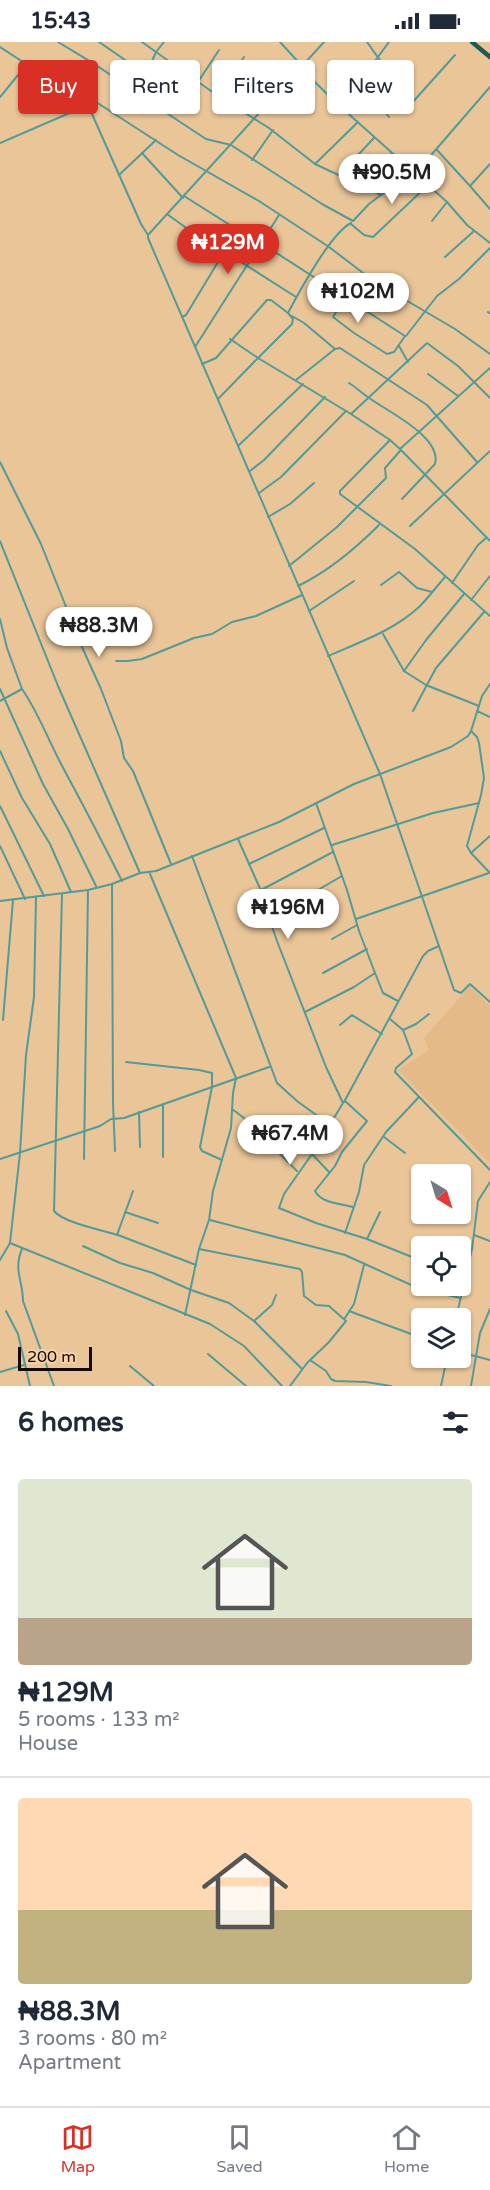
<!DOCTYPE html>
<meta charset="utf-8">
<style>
body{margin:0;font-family:"Varela Round",sans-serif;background:#f2f2f3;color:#1f2937;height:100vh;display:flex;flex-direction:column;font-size:22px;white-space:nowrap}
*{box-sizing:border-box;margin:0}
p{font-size:20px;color:#747a83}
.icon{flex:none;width:33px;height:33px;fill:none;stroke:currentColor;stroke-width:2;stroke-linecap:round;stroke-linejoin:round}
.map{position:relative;height:1344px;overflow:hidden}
.side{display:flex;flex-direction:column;background:#fff;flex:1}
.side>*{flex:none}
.banner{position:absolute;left:18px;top:18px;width:454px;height:54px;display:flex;gap:12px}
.needle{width:39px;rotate:142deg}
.controls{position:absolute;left:411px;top:1122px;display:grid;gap:12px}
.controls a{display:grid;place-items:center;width:60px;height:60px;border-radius:6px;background:#fff;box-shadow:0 2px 4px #0004;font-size:30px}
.scale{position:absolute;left:18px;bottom:15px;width:74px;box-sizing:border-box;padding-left:6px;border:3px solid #140800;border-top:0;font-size:16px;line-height:21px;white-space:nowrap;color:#140800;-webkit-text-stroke:4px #f6d2a5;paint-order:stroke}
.price{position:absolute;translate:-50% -51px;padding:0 14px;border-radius:21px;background:#fff;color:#222;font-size:20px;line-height:39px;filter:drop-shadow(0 2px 3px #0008)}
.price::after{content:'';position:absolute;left:50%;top:36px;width:18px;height:14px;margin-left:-9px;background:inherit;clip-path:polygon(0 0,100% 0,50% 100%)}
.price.on{background:#d93025;color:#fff}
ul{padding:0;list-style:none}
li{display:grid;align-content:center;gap:12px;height:318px;padding:0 18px}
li+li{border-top:2px solid #e0e1e3}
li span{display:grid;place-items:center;height:186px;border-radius:6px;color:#555}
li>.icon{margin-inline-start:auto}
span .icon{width:108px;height:108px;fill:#fffc;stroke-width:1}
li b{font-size:26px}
h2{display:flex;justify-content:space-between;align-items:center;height:72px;padding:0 18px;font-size:26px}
.tag{padding:0 21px;border-radius:6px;background:#fff;box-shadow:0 2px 4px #0004;font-size:21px;line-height:54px}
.tag.on{background:#d93025;color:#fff}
.status{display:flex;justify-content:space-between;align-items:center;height:42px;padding:0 30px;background:#fff;direction:ltr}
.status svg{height:16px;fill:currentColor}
.tab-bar{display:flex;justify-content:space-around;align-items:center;height:84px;border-top:2px solid #e0e1e3;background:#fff;font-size:16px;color:#747a83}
.tab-bar a{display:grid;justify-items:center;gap:3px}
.tab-bar .on{color:#d93025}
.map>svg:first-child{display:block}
.built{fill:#e4bb88}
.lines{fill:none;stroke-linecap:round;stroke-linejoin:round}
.minor{stroke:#539b99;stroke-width:2}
.trunk{stroke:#1e5a58;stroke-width:4.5}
</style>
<div class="status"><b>15:43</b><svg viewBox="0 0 49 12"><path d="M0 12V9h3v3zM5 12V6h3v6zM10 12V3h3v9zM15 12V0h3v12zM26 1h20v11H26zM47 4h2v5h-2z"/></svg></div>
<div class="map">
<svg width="490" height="1344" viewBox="0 0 490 1344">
<rect width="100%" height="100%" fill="#e9c598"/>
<!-- built -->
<polygon class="built" points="470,944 490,964 490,1121 398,1028 429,1008 424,996"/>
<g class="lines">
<!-- minor -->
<g class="minor">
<path d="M 58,0 C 79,13 102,25 121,41 L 206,97 L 231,103 L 322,162 L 353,179 L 369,162 L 426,119 L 490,45"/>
<polyline points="99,0 144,31 148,28 156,10 142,0"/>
<polyline points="164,0 156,10 218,54 269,86 315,122 381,153"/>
<polyline points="280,0 302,24"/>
<polyline points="324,0 148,193 148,196 380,732 454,948 461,951 470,942 490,960"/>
<polyline points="367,0 411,62 455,13"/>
<polyline points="389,0 375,19 333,58 447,160 467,183 490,201"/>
<polyline points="0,5 88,62"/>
<polyline points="301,26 333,58"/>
<polyline points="359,35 389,75"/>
<polyline points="198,40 219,8"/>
<polyline points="218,54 244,15"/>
<polyline points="0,55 27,22"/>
<polyline points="0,101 88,63"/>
<polyline points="437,108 470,144"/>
<polyline points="142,111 183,156"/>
<polyline points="252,118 273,88"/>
<polyline points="315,122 358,80"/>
<polyline points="490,122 470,144 490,167"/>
<polyline points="376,127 391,112"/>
<polyline points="119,133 156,98"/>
<polyline points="339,133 374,96"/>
<polyline points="184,154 260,202 275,210 405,294 394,310 387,312 354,291 333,275 345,256"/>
<polyline points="167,172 196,193 221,206 224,210 186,273 182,275"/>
<polyline points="432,179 447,160"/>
<polyline points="351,182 364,193 373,195 428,143"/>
<polyline points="148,193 141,182 88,63 91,60 96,60 178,113 259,159 329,205 375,240 455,287 490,312"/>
<polyline points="224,212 238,218 296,255"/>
<polyline points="445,215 474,189"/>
<polyline points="488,270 490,271"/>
<polyline points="292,274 304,281 335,307"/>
<polyline points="406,294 437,254 459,237 490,206"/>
<path d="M 230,297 L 258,316 L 292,282 L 293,277 L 288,271 C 299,250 331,191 351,181"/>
<polyline points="399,304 408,320"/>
<polyline points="195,305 279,173"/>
<polyline points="202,322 216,316 267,258 271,258 288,271"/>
<polyline points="428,332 458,354"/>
<polyline points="296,338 335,307 340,306 427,363 477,420"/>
<path d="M 349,341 C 357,346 364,353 372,358 C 391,371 442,396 435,422 L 402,457"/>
<polyline points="218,357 258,316 351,372 427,301 458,324 490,356"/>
<polyline points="351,372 390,398 400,407 490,499"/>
<polyline points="390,398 340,449 340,452 415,507 490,574"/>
<polyline points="238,404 303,342"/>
<polyline points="401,406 490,326"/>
<polyline points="0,420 41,502 82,605 101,647 121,699 124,716 133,729 171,822"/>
<polyline points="250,429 264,418 325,355"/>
<polyline points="259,451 281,435 346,369"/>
<polyline points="268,475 290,462 314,441"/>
<polyline points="410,484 490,409"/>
<polyline points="0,499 58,644 140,831"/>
<polyline points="289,524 337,485 386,436 385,426 400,409"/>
<polyline points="452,541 478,503 486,496"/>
<polyline points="381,543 399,530 417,546 432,550"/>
<path d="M 298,544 C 329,529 356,506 379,483"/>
<polyline points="471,558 490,534"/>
<polyline points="309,569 354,539"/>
<polyline points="0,577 7,606 22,647"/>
<polyline points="383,592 404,629 426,643 479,664"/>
<path d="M 328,614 C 360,600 395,588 420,564 C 429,555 437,544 445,535"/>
<polyline points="116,619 128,619 142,617 194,596 212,592 232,580 256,574 302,553"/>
<polyline points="404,629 426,598 464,552"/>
<polyline points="0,647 43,742 68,787 96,844"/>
<path d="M 0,659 L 22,647 C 38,670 47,695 60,720 C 81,759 102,799 122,839"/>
<polyline points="413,669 436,626 484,570"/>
<polyline points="477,669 490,675"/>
<polyline points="471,689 477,695 479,701 484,736 481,753 467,804 471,811 490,831"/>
<polyline points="0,709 22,756 50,802 71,850"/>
<polyline points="316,761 347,848 359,889 375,931"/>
<polyline points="0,764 44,854"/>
<polyline points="238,797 266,860 268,873 277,899 326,1025 343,1061 312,1112 284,1152 279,1166 316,1181 367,1197 422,1219"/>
<polyline points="332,803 433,771 479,761"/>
<polyline points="0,804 25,857"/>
<polyline points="472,810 490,794"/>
<polyline points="192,814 277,1041 297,1059 330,1083"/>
<polyline points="249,822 324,786"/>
<polyline points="150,832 236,1036 233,1051 231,1086 213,1149 209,1178 199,1207 185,1273"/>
<polyline points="112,842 113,1061 115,1109"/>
<polyline points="261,848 333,810"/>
<path d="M 62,852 L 54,1169 C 64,1181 102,1188 118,1193 C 144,1203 170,1213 196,1223"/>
<polyline points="0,859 88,848 112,842 140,831 156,829 279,780 354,742 451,705 468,694 471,689 482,654 490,642"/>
<polyline points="268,873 297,860 342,834"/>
<polyline points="356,877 489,831"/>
<polyline points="332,897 357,883"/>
<polyline points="323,931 367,907"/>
<polyline points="305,970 354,945 375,931 383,951 398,959"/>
<polyline points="390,977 403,988 412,1012 396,1026 395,1030 490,1128"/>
<polyline points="3,978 13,858"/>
<polyline points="340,983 352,973 382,992"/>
<polyline points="403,988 416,982 429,972"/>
<polyline points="126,1020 199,1028 212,1031 212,1045 200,1105 202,1109 222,1118"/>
<path d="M 345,1059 L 367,1079 L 342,1110 L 335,1124 L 315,1149 C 322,1162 341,1161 353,1165"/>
<polyline points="344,1060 423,914 428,909 439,904"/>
<polyline points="232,1067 244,1076 297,1129"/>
<polyline points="139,1070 140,1105"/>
<polyline points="384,1095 405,1111"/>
<polyline points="277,1108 294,1086"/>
<polyline points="313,1113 329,1130"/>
<polyline points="163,1115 163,1062"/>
<polyline points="0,1117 100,1084 111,1077 124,1076 269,1025"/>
<polyline points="84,1117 88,848"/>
<polyline points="125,1170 158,1181"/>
<polyline points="210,1178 345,1213 420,1247 461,1256"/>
<polyline points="345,1191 359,1150 364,1123 386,1090 419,1055"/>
<polyline points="117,1193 133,1149"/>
<polyline points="474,1193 490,1199"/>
<polyline points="367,1197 380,1170"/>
<polyline points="10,1201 210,1282 244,1304 282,1344"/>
<polyline points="83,1204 120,1221 153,1231 191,1248 229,1261 254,1279 302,1327"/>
<path d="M 22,1207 C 13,1229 23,1238 23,1259 L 54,1344"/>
<polyline points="199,1207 300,1227 302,1230 304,1254 316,1263 329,1264 346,1279 329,1300 307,1321 290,1344"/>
<polyline points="0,1218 10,1201 20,1111 26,1013 34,955 36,855"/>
<polyline points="460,1228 467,1229"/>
<polyline points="6,1269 18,1292 30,1344"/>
<polyline points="349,1269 422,1296"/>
<polyline points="345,1276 354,1262 364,1223"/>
<polyline points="456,1276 472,1207 478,1159 490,1140"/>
<polyline points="254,1279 272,1263 276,1253"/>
<polyline points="460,1310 490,1318"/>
<polyline points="208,1312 246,1344"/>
<polyline points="310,1318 326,1329 331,1337 335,1339 366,1340 391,1344"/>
<polyline points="130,1324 154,1344"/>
<polyline points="0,1330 24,1323"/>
<polyline points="441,1344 447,1316"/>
<polyline points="471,1344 480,1291 490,1267"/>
</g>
<!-- trunk -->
<polyline class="trunk" points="472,0 490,15"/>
</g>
</svg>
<div class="controls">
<a><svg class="needle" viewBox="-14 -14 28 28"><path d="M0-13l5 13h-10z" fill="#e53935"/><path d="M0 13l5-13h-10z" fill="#747a83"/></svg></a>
<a><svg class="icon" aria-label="locate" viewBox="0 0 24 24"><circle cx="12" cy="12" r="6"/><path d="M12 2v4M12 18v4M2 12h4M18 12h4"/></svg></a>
<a><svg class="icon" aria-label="layers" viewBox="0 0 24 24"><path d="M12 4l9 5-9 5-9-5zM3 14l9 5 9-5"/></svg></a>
</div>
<div class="scale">200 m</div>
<b class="price" style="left:392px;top:163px">₦90.5M</b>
<b class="price on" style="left:228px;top:233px">₦129M</b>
<b class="price" style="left:358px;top:282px">₦102M</b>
<b class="price" style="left:99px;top:616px">₦88.3M</b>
<b class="price" style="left:288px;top:898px">₦196M</b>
<b class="price" style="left:290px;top:1124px">₦67.4M</b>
<div class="banner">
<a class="tag on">Buy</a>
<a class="tag">Rent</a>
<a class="tag">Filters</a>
<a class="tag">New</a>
</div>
</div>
<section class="side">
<h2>6 homes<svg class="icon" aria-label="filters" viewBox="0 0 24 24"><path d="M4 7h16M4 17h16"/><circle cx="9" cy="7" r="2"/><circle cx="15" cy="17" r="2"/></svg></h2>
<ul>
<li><span style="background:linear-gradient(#dfe7d0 75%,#b9a48a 0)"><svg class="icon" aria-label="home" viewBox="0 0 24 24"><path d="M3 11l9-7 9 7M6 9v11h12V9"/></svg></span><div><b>₦129M</b><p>5 rooms · 133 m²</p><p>House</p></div></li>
<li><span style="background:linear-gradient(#ffd9b3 60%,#c2b280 0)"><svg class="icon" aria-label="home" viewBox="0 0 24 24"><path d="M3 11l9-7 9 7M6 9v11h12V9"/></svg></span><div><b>₦88.3M</b><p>3 rooms · 80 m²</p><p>Apartment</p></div></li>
</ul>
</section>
<nav class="tab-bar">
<a class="on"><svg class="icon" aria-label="map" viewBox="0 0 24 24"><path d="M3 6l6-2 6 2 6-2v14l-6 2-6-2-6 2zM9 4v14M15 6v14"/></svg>Map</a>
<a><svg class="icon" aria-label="saved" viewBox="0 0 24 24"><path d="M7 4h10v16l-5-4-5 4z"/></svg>Saved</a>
<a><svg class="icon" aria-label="home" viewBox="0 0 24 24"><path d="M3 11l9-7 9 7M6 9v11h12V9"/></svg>Home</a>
</nav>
